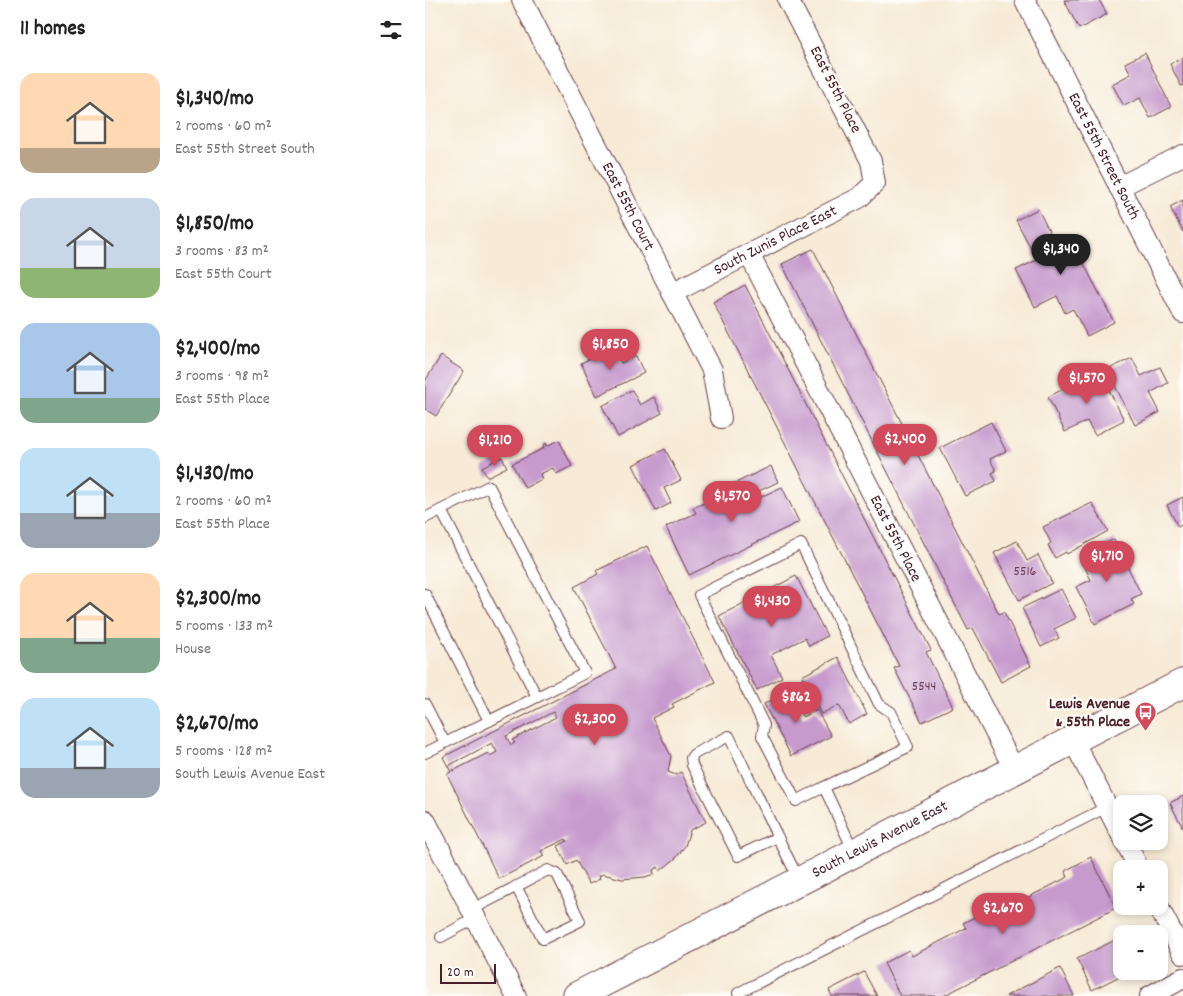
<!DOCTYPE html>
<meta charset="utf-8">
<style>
body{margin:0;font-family:Dekko,sans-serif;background:#f2f2f2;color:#222;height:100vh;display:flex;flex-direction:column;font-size:19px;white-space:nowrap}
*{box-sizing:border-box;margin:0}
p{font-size:16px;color:#767676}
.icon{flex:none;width:28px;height:28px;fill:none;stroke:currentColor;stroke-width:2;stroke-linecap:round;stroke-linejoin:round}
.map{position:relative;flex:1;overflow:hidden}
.sheet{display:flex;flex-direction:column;background:#fff;width:425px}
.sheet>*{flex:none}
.tools{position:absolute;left:688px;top:795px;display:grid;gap:10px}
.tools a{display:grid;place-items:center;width:55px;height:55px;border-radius:10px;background:#fff;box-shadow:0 2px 8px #0003;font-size:25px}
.scale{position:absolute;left:15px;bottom:12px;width:56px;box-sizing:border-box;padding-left:5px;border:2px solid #4a1f2b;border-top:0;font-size:14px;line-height:18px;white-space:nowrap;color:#4a1f2b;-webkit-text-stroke:4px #fdfcf7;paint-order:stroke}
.price{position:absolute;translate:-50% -42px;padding:0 11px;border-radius:18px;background:#d1495b;color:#fff;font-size:16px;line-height:32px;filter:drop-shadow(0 1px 2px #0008)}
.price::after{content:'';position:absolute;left:50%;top:30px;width:15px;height:11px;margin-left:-8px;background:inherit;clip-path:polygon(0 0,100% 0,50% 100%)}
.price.active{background:#222;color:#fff}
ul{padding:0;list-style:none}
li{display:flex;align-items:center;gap:15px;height:125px;padding:0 20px}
li span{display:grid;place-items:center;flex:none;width:140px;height:100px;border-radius:15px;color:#555}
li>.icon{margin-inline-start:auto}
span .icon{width:60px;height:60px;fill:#fffc;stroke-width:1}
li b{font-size:21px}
h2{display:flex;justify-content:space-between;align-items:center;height:60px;padding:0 20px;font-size:21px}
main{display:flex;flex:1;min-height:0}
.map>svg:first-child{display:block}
.building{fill:#c69acd;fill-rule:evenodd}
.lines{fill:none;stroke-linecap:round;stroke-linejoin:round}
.lane-casing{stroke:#643d45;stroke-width:12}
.street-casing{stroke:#643d45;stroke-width:22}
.secondary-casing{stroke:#643d45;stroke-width:30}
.lane{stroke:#fff;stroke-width:10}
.street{stroke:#fff;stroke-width:20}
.secondary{stroke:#fff;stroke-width:28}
.labels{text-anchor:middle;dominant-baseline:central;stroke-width:4.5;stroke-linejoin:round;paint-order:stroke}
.number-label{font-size:14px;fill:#693e54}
.street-label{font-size:16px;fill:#4a1f2b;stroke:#fdfcf7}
.poi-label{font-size:16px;font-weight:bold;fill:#4a1f2b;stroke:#fdfcf7;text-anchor:end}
</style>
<main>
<section class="sheet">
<h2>11 homes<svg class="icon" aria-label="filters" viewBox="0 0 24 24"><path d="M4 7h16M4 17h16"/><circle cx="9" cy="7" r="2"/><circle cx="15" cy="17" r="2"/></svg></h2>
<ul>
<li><span style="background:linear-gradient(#ffd9b3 75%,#b9a48a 0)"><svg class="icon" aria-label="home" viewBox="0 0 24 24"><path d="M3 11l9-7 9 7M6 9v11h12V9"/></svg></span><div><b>$1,340/mo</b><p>2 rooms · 60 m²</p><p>East 55th Street South</p></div></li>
<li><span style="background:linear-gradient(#c9d6e8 70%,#8fb573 0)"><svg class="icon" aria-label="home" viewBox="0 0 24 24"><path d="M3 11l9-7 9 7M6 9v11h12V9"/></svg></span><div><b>$1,850/mo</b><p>3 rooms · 83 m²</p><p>East 55th Court</p></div></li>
<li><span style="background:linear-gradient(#a9c7e8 75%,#7fa58c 0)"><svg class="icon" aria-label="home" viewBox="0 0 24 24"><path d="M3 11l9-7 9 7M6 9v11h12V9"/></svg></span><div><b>$2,400/mo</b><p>3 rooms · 98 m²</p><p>East 55th Place</p></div></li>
<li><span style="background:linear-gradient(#bfe0f5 65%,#9aa5b1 0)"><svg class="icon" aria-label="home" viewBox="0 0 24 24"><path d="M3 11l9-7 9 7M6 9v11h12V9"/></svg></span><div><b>$1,430/mo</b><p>2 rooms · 60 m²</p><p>East 55th Place</p></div></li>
<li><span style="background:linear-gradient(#ffd9b3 65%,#7fa58c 0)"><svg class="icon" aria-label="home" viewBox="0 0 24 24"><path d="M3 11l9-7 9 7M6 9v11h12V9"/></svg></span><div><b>$2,300/mo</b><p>5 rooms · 133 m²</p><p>House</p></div></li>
<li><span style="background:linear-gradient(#bfe0f5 70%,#9aa5b1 0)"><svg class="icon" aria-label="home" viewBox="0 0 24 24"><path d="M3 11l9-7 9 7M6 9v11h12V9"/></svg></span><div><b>$2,670/mo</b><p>5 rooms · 128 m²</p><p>South Lewis Avenue East</p></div></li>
</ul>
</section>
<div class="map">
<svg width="758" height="996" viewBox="0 0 758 996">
<rect width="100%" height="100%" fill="#fdfcf7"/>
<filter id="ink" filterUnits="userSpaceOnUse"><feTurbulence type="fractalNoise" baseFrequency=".02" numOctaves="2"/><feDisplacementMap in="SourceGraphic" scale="10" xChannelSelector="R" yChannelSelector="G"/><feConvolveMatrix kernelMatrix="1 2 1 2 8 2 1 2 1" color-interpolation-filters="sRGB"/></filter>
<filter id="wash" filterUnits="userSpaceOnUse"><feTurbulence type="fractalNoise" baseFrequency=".0096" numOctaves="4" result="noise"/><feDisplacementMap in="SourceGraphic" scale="20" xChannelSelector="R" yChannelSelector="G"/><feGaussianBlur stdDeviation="1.12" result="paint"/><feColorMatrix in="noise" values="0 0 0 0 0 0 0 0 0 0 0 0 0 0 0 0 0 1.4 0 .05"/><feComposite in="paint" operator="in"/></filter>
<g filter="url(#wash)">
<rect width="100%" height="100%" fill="#f7ead6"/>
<g id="blocks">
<!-- building -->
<g class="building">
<polygon points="639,0 674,0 682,14 654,29"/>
<polygon points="720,53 746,107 725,118 715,98 699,106 687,84 706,74 700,63"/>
<polygon points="758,57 758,85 756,86 745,64"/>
<polygon points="758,200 758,232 745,207"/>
<polygon points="613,209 633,249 647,241 689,322 662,336 648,309 640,313 632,296 610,307 591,270 612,260 591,220"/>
<polygon points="388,249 574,614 579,612 606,666 576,682 548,628 543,630 357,264"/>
<polygon points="320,285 506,650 501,652 528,707 497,722 469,668 474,666 288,302"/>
<polygon points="188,347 196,363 211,356 219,373 172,396 156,363"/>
<polygon points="16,356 39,371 11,416 0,409 0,381"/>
<polygon points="707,358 716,376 735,367 743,383 725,393 735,412 710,425 682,370"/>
<polygon points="674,370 699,420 670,435 662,421 640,432 623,397"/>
<polygon points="207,390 215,405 229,397 237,413 193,437 177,406"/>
<polygon points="566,422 581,451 565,459 571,471 567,473 571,481 540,496 515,448"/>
<polygon points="134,440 147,466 131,474 128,468 115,474 117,479 100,488 87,464 119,448 118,445 121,443 122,446"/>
<polygon points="240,449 256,480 239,488 246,503 231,511 208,465"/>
<polygon points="77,457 82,467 62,477 57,467"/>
<polygon points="346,466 353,482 321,497 320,494 304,502 308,510 357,487 374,522 264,575 241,527 271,513 268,508 302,492 300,488"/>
<polygon points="758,497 758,524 753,527 742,505"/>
<polygon points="667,503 683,531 642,554 641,552 630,558 623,545 626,543 618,527"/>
<polygon points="689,539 716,594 706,599 709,604 670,624 651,587 666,580 655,557"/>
<polygon points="592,541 602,561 613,555 627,583 594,600 569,553"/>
<path d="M 222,546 L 290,682 L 247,704 L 249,707 L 227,718 L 246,756 L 243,772 L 251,775 L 256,772 L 281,822 L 265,830 L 260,846 L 251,858 L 235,871 L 233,867 L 228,870 L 229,874 L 220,877 L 197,879 L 178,874 L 174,876 L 175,879 L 164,884 L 151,860 L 142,865 L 133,846 L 142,841 L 141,839 L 116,851 L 119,856 L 74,879 L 22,774 L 26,772 L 18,757 L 191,669 L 149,587 L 173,574 L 171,571 ZM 128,712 L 131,717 L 87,740 L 90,743 L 86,745 L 81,736 ZM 67,743 L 72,752 L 65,756 L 63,753 L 28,771 L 25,765 Z"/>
<polygon points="371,576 402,636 384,646 380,638 346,655 357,677 332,690 294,616"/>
<polygon points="636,589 651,618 629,629 634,638 616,647 597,608"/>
<polygon points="413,657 442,714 424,724 414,705 396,714 377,676"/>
<polygon points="364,691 378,717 392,710 406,736 366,756 339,704"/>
<polygon points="758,796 758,828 745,803"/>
<polygon points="666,857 691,908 518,996 475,996 459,963 484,950 487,956 541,928 538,923 585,899 588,905 643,877 640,871"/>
<polygon points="696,937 696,971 705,971 667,990 652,959"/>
<polygon points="635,968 649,996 581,996"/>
<polygon points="439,972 452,996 407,996 404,990"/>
</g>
</g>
</g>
<g filter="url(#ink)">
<use href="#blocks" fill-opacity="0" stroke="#643d45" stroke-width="1"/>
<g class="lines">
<defs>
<g id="lane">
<polyline points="16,510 112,697"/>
<polyline points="0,518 64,486 160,673 0,753"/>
<polyline points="0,594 64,721"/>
<polyline points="0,704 20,743"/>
<polyline points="399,787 371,801 337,736 339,725 274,595 376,544 454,704 466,712 483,747 399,787 429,852"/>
<path d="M 353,837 L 313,856 L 267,765 L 266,758 L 269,754 L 304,736 C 327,784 350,832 374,880"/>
<polyline points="46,910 123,870 132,874 155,921 118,939 91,886"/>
<polyline points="16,937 51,918"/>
<polyline points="313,993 682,807"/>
</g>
<g id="street">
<path id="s1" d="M 97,0 L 287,370 L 296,418"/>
<path id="s2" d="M 600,0 L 758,313"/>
<polyline points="694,187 758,155"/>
<path id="s3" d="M 324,254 L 589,769"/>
<path id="s4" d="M 247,293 L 434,198 L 450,183 L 446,161 L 363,0"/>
<polyline points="648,740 696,834"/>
<polyline points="0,820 91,996"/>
<polyline points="700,841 714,869"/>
<polyline points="733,906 758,954"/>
<polyline points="725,996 758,978"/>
</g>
<g id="secondary">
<path id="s5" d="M 152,996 L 758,683"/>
</g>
</defs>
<!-- lane casing -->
<use href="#lane" class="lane-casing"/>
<!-- street casing -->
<use href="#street" class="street-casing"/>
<!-- secondary casing -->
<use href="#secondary" class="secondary-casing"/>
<!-- lane -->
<use href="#lane" class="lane"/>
<!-- street -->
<use href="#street" class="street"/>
<!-- secondary -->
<use href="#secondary" class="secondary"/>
</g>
</g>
<!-- icons -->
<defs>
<symbol id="bus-pin" viewBox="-11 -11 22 30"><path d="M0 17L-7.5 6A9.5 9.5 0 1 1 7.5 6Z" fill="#d1495b" stroke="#fdfcf7"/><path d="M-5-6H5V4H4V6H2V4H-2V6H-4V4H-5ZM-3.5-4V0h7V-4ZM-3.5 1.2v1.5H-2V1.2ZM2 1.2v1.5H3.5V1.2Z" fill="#fff"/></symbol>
</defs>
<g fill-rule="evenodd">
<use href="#bus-pin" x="708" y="700" width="25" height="34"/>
</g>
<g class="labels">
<!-- number labels -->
<g class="number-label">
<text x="600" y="572">5516</text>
<text x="499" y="687">5544</text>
</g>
<!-- street labels -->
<g class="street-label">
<text transform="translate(410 90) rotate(63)">East 55th Place</text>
<text stroke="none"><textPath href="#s2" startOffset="175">East 55th Street South</textPath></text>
<text stroke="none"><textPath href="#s1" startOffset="232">East 55th Court</textPath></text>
<text stroke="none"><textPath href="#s4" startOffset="116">South Zunis Place East</textPath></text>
<text stroke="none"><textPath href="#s3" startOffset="320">East 55th Place</textPath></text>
<text stroke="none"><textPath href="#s5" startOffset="341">South Lewis Avenue East</textPath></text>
</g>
<!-- poi labels -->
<g class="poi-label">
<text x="705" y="704">Lewis Avenue<tspan x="705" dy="18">&amp; 55th Place</tspan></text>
</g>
</g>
</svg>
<div class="tools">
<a><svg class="icon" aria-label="layers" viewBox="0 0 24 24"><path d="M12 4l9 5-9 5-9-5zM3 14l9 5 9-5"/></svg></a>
<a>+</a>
<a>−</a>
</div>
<div class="scale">20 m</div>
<b class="price active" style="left:636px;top:276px">$1,340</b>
<b class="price" style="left:185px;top:371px">$1,850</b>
<b class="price" style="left:662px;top:405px">$1,570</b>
<b class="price" style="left:480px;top:466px">$2,400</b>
<b class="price" style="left:70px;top:467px">$1,210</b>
<b class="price" style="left:307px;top:523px">$1,570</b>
<b class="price" style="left:682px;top:583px">$1,710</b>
<b class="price" style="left:347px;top:628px">$1,430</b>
<b class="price" style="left:371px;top:724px">$862</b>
<b class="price" style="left:170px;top:746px">$2,300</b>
<b class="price" style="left:578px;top:935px">$2,670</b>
</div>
</main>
